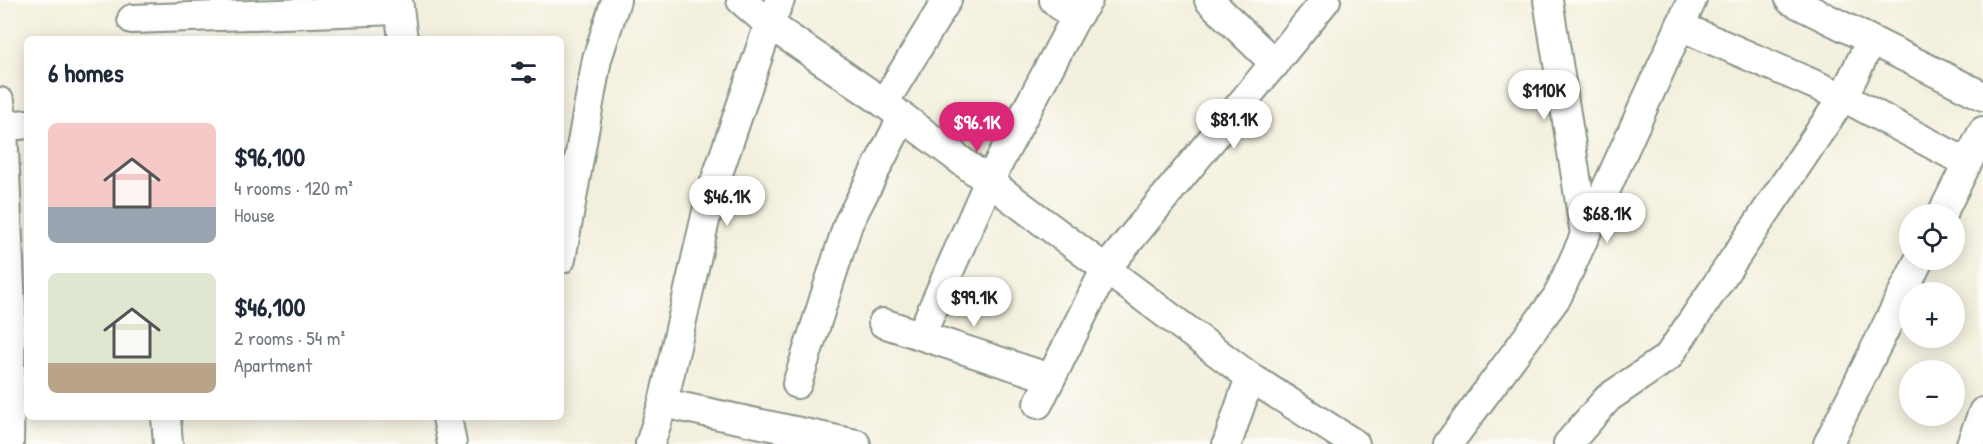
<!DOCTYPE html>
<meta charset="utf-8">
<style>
body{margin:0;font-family:"Patrick Hand",sans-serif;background:#f6f6f7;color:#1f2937;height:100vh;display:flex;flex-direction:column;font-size:22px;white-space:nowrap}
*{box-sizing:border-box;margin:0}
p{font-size:20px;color:#747a83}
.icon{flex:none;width:33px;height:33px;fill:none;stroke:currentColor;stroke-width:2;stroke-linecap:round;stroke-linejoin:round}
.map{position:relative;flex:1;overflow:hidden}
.drawer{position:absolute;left:24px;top:36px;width:540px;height:384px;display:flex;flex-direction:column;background:#fff;border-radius:9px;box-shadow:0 3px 15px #0003}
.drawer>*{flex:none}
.tools{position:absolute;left:1899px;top:204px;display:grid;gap:12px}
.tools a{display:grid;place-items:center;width:66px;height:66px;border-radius:50%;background:#fff;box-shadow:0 3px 15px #0003;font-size:30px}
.price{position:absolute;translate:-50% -51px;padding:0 14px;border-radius:21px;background:#fff;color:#222;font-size:20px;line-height:39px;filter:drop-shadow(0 2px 3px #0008)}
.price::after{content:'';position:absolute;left:50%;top:36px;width:18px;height:14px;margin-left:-9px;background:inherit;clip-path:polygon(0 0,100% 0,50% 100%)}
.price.active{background:#db2777;color:#fff}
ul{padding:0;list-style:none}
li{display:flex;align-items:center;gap:18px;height:150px;padding:0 24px}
li span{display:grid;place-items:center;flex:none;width:168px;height:120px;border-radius:9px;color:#555}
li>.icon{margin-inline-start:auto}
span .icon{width:72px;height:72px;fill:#fffc;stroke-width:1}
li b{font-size:26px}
h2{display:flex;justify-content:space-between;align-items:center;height:72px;padding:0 24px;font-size:26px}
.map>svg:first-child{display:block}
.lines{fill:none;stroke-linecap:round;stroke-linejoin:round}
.street-casing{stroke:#899688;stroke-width:32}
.street{stroke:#fff;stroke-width:28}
</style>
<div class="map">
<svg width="1983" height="444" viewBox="0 0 1983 444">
<rect width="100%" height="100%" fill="#fdfcf7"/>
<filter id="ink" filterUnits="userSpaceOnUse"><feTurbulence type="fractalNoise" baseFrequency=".0167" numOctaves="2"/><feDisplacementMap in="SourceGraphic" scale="12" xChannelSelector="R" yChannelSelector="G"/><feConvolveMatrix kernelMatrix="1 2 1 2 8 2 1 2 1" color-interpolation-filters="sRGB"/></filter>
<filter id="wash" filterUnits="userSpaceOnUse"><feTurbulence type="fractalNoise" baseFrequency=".008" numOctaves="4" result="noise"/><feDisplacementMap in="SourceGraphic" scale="24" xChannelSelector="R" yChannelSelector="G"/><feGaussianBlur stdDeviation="1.35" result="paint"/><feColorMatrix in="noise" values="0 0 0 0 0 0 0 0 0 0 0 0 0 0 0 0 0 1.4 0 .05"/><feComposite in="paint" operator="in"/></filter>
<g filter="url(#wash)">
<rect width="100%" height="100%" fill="#f3efdd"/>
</g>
<g filter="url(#ink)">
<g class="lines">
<defs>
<g id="street">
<polyline points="398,0 403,39"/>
<polyline points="741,0 769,24 884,103 1250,377 1227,444"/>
<polyline points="1054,0 1075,19"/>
<polyline points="1209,0 1275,64"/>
<polyline points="1548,0 1585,234"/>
<polyline points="1790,0 1983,96"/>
<polyline points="132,19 399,10"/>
<polyline points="1680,26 1843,97 1967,163"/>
<polyline points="0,102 3,127 11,308"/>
<polyline points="884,103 947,0"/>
<polyline points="0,127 27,124"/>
<polyline points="1942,214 1983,131"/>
<polyline points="561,259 597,59 616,0"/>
<polyline points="0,308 11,308 9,444"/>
<polyline points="883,323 1050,378"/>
<polyline points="921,335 988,183 1075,19 1088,0"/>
<polyline points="1250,377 1355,444"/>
<polyline points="797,384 848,224 902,118"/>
<polyline points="663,403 856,444"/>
<polyline points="1038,404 1105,270 1326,0"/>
<polyline points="166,417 168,444"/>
<polyline points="447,417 452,444"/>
<polyline points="650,444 663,403 711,194 769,24 780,0"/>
<polyline points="1448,444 1557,297 1692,0"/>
<polyline points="1568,444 1608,398 1668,357 1843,97 1871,41"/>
<polyline points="1828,444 1919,260"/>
<polyline points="1971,444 1983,412"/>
</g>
</defs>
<!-- street casing -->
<use href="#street" class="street-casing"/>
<!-- street -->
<use href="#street" class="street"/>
</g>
</g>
</svg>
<div class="tools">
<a><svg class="icon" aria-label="locate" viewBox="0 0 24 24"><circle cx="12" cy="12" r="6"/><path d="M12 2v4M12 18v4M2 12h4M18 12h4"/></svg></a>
<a>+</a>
<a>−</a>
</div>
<b class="price" style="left:1544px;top:121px">$110K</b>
<b class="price" style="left:1234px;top:150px">$81.1K</b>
<b class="price active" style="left:977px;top:153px">$96.1K</b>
<b class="price" style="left:727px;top:227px">$46.1K</b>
<b class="price" style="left:1607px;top:244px">$68.1K</b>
<b class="price" style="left:974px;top:328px">$99.1K</b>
<section class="drawer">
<h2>6 homes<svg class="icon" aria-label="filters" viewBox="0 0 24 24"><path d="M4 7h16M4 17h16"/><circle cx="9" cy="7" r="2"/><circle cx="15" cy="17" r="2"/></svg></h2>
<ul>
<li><span style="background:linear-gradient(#f6c9c9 70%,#9aa5b1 0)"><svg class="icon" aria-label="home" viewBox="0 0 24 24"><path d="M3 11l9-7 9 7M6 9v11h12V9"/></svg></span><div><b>$96,100</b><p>4 rooms · 120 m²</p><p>House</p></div></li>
<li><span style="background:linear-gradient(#dfe7d0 75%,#b9a48a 0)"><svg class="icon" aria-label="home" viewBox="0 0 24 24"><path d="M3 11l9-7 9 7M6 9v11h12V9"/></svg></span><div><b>$46,100</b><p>2 rooms · 54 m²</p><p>Apartment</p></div></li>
</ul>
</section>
</div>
